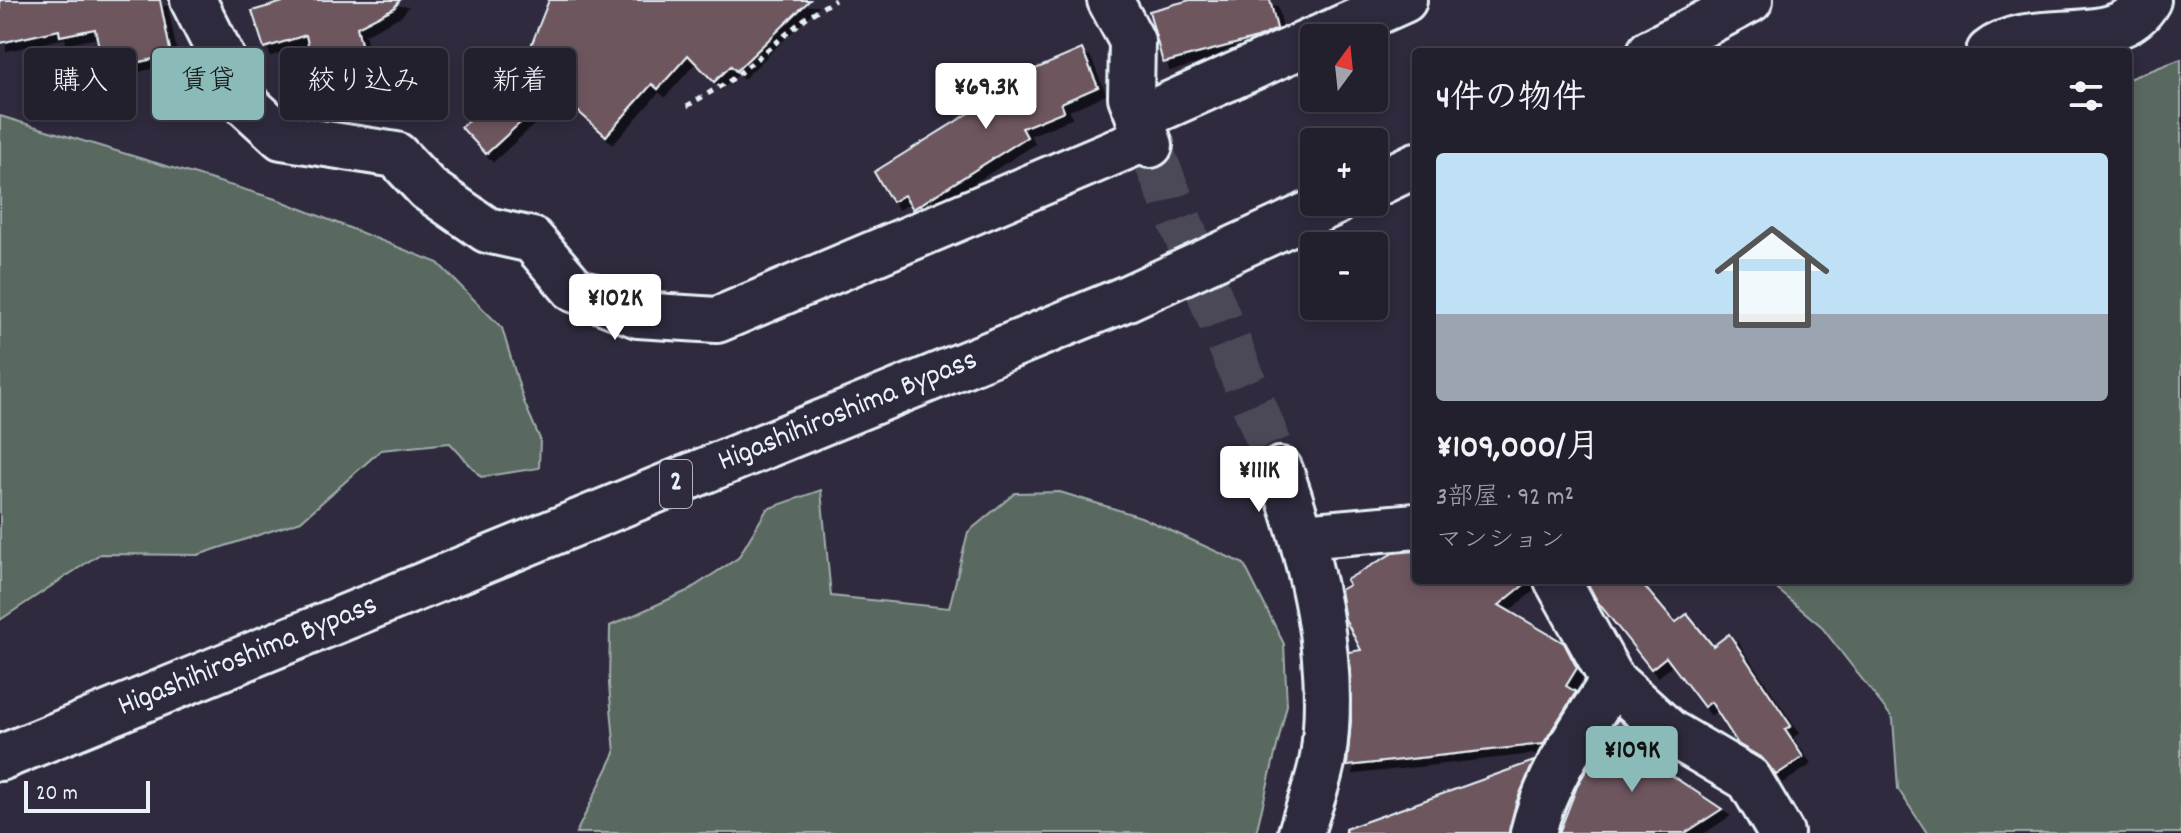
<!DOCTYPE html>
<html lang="ja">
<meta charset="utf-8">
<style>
body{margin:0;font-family:Dekko,"Klee One",sans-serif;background:#2f2d3a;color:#f1f3f6;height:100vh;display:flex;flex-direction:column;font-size:30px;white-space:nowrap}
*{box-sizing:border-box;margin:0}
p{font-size:26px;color:#a3a3aa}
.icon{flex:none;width:44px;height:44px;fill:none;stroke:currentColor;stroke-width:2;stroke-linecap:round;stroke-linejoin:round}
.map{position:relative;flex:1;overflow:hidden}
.drawer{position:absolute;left:1412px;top:48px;width:720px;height:536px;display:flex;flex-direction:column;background:#23202e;border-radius:8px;box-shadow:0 4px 12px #0003,0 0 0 2px #403e4a}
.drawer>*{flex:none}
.top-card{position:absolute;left:24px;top:48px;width:760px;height:72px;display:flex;gap:16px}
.needle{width:52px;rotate:15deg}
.fabs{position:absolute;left:1300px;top:24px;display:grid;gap:16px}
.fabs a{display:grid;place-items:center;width:88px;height:88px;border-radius:8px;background:#23202e;box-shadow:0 4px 12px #0003,0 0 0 2px #403e4a;font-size:40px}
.scale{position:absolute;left:24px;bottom:20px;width:126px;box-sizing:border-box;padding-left:8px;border:4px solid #e8f1f8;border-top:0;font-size:22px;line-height:28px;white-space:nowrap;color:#e8f1f8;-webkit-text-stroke:6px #2f2a3d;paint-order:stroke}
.price{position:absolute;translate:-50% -68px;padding:0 18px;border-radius:8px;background:#fff;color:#222;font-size:26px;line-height:52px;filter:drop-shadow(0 2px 4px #0008)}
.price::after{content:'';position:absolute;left:50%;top:48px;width:24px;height:18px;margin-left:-12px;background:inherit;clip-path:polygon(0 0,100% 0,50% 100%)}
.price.active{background:#8bbbb9;color:#111}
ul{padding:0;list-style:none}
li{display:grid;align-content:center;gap:16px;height:424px;padding:0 24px}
li span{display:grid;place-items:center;height:248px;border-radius:8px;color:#555}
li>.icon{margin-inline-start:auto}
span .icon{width:144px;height:144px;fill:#fffc;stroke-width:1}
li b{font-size:34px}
h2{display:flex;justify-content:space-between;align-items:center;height:96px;padding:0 24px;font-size:34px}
.pill{padding:0 28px;border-radius:8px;background:#23202e;box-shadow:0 4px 12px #0003,0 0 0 2px #403e4a;font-size:28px;line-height:72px}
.pill.active{background:#8bbbb9;color:#111}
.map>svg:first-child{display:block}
.green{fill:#5a6960;stroke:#a1adac;stroke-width:2}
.building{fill:#6e575e;stroke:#e8f1f8;stroke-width:2;filter:url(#shadow)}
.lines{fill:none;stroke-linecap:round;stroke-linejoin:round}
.minor-tunnel{stroke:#4b4859;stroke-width:44;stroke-dasharray:44 22;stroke-linecap:butt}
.minor-casing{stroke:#e8f1f8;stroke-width:50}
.highway-casing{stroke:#e8f1f8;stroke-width:50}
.path{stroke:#e8f1f8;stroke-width:5;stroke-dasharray:6 6;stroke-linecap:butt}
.minor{stroke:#2f2a3d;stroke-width:44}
.highway{stroke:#2f2a3d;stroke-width:44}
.labels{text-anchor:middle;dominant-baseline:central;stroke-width:6;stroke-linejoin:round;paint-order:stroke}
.shield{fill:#2f2a3d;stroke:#b0b5c0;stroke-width:2}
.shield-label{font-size:28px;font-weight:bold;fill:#e8f1f8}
.street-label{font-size:30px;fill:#e8f1f8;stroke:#2f2a3d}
</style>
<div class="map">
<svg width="2181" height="833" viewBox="0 0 2181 833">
<defs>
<filter id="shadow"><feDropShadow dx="7" dy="7" stdDeviation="0" flood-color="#0009"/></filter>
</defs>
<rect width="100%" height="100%" fill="#2f2a3d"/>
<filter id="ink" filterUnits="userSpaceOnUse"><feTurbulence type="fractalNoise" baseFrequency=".0125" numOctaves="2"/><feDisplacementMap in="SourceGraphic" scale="16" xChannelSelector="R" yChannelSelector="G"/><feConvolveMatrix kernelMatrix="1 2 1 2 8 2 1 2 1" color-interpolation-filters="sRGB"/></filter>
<g filter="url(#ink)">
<!-- green -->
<g class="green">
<polygon points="2181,59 2181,833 1927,833 1898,789 1893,719 1820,625 1766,580 2128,580 2128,79"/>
<polygon points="0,116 279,200 438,263 502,328 524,402 540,439 539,468 481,477 450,443 381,450 301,521 198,555 100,554 0,620"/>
<polygon points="821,490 831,596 949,608 968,532 1015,493 1060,492 1141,517 1244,564 1284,644 1287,705 1256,833 576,833 615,753 609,685 610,626 687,591 738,558 767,509"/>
</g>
<!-- building -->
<g class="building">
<polygon points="0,0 160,0 171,55 104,70 95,29 60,36 59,30 0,43"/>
<polygon points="290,0 400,0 394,8 357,27 370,83 319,95 306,35 264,48 252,11"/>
<polygon points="549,0 810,0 736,71 731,66 714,82 688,55 658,89 652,84 606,136 555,91 486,154 461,127 520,74"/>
<polygon points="1190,0 1270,0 1277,29 1257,38 1163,63 1149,11"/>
<polygon points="1082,49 1098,87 1061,103 1064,111 1022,128 1027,137 913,209 904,195 892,202 874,172 1021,81 1019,76"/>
<polygon points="1416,551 1416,580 1530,580 1499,605 1564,643 1577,668 1566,686 1576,692 1543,744 1347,766 1351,721 1349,652 1361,650 1345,619 1340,590 1349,585 1346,580 1393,553"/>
<polygon points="1586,580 1639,580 1675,623 1687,614 1713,646 1729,634 1791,726 1785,730 1803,757 1776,775 1762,758 1738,744 1711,702 1704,707 1666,657 1651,669 1597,601"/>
<polygon points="1618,719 1642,741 1635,751 1722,809 1685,833 1559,833 1578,784"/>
<polygon points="1534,761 1516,803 1509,833 1346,833 1345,829"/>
</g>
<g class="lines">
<!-- minor-tunnel -->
<polyline class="minor-tunnel" points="1155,159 1280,470"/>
<defs>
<g id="minor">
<polyline points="193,0 245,103 282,137 396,155 428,189 487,230 532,240 574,289 638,315 717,320 1147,138"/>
<polyline points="1110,0 1132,41 1131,97 1150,145"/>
<polyline points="1319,38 1404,0"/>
<path d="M 1989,52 C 2032,17 2119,54 2148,0"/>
<polyline points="1139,118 1314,40"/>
<path d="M 1280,470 C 1312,561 1337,660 1323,757 C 1319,782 1308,808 1301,833"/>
<polyline points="1303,536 1416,526"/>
<polyline points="1557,580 1613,681 1669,732 1749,779 1781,833"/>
<path d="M 1533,833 C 1546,777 1582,729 1613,681"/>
</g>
<g id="highway">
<polyline points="1650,52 1750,0"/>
<polyline points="1374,185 1416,165"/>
<path id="s1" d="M 0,758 L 1125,299 L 1336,202"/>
</g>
</defs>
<!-- minor casing -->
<use href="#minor" class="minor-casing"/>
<!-- highway casing -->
<use href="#highway" class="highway-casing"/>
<!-- path -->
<polyline class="path" points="687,106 731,80 808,16 835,0"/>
<!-- minor -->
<use href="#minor" class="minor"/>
<!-- highway -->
<use href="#highway" class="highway"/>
</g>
</g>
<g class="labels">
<!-- shield labels -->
<rect class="shield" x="660" y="460" width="32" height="48" rx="6"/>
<g class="shield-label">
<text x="676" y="484">2</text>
</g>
<!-- street labels -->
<g class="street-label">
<text stroke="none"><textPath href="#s1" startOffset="916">Higashihiroshima Bypass</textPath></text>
<text stroke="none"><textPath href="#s1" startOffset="268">Higashihiroshima Bypass</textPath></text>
</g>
</g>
</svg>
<div class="fabs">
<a><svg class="needle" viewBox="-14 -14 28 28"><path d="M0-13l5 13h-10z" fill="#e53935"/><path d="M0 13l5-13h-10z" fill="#a3a3aa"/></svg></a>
<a>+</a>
<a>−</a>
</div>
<div class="scale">20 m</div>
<b class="price" style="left:986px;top:131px">¥69.3K</b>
<b class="price" style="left:615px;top:342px">¥102K</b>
<b class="price" style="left:1259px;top:514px">¥111K</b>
<b class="price active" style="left:1632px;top:794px">¥109K</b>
<div class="top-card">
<a class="pill">購入</a>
<a class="pill active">賃貸</a>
<a class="pill">絞り込み</a>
<a class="pill">新着</a>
</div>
<section class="drawer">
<h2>4件の物件<svg class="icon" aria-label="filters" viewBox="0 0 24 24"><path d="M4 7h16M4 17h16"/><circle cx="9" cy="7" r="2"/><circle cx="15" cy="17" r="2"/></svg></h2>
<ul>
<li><span style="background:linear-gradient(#bfe0f5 65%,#9aa5b1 0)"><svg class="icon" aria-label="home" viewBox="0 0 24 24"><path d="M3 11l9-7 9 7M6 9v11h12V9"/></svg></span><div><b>¥109,000/月</b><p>3部屋 · 92 m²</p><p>マンション</p></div></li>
</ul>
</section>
</div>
